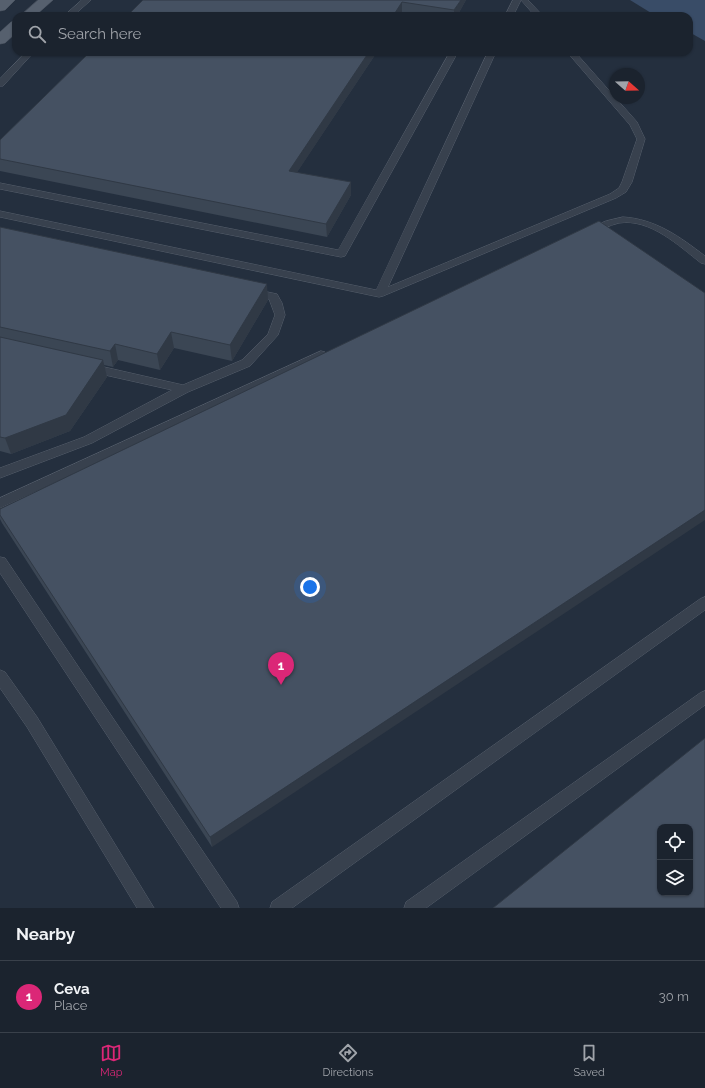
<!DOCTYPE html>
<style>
:root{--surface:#1b232e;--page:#282f3a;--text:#f1f3f6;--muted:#a0a4aa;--line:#39404a;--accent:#db2777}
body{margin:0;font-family:Raleway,sans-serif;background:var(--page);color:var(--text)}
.controls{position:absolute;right:12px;bottom:12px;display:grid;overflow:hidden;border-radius:8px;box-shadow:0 1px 3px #0004}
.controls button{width:36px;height:36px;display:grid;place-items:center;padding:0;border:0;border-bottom:1px solid var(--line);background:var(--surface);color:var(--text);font:20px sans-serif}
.compass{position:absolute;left:609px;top:68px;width:36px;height:36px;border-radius:50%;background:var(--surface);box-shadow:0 1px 3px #0004;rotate:110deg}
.you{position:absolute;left:310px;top:587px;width:14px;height:14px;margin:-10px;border:3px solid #fff;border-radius:50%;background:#1a73e8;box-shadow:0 0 0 6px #1a73e833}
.badge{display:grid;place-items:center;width:26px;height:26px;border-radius:50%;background:var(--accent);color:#fff;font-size:13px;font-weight:700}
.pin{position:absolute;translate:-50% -33px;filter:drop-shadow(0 1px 2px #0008)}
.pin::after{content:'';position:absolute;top:21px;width:14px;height:12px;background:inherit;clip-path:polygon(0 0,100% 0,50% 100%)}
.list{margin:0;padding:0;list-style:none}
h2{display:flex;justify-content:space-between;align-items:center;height:52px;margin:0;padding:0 16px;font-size:17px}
h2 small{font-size:13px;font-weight:400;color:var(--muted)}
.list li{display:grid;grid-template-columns:26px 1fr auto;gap:12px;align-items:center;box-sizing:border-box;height:72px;padding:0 16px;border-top:1px solid var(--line)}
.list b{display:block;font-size:15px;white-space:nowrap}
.list p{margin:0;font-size:13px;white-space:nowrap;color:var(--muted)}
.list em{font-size:13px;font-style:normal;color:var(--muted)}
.icon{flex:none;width:22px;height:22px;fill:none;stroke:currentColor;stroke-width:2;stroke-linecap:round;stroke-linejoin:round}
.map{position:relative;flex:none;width:705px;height:908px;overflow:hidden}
.search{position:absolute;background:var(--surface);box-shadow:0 1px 3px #0004;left:12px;right:12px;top:12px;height:44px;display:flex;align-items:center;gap:10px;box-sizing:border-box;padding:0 14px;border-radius:12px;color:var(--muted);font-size:15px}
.sheet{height:124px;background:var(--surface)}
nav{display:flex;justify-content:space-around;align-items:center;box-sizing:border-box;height:56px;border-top:1px solid var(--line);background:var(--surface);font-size:11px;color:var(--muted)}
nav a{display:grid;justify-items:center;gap:2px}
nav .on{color:var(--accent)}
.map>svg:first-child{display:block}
.water{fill:#394c67}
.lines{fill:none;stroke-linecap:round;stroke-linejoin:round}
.service-casing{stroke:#565f6c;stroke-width:1}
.primary-casing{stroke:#414a57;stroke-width:1}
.service{fill:#38414e;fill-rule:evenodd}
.primary{fill:#56606e;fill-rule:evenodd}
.wall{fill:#3b4654}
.shaded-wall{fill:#303945}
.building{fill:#455162;stroke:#303945;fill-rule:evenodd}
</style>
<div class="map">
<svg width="705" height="908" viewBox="0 0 705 908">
<rect width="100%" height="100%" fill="#242f3e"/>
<path class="water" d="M630,0H705V41L689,32V16H656Z"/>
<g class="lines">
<g class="service-casing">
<path id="service" d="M82,0H91L73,16H64Z
M513,0H528L543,16H535L521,0L513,16H505Z
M26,52H34L3,86H0V79Z
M450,52H458L345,256L341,257L0,189V183L338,250Z
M488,52H496L388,287L610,194L619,188L622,182L637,139L630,125L567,52H575L637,122L645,139L632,182L626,192L616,198L383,296L379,297L0,217V211L376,290Z
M623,217C656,219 680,237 705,256V264L701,263C679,246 650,218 619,223C609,225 600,231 590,234L585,231L587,229L606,221Z
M253,289L277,294L282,303L285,315L278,335L250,366L188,392L92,443L0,478V468L84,437L172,390L87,371L85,368L87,365L91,364L183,385L242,360L268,334L275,315L269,299L249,294L248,292L249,290Z
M321,351L325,352L327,355L325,358L0,508V498Z
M0,557L5,558L237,902L239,908H221L0,573Z
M705,597V610L292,908H270L272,902L700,599Z
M0,670L5,672L37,717L154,908H137L27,727L0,688Z
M705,691V705L426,908H404L406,902L700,693Z"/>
</g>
<g class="primary-casing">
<path id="primary" d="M0,0H15L5,10L0,11Z
M38,0H53L35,16H20Z
M16,21V33L5,43L0,44V32L11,22Z"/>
</g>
<use href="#service" class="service"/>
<use href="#primary" class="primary"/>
</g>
<path class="wall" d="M143,0H466L457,16H416L402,14Z
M90,52H377L297,172L351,195L327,237L0,171V140Z
M599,221L212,847L2,523L0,519V509Z
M0,227L268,300L232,361L174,348L160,370L118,360L113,367L104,365L107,377L70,431L11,454L0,451Z"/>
<path class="shaded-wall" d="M461,0H466L457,16H454V10Z
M402,2V14L400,16H393Z
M369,52H377L290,183L289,171Z
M351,182V195L327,237L326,224Z
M267,284L268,300L232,361L230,345Z
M171,332L174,348L160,370L157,354Z
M115,344L118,360L113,367L110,351Z
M103,360L107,377L70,431L11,454L5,438Z
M705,510V520L212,847L210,837Z"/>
<path class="building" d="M143,0H461L454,10L402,2L393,16H127Z
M90,52H369L289,171L351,182L326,224L0,159V140Z
M599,221L705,293V510L210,837L0,515V509Z
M0,227L267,284L230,345L171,332L157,354L115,344L110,351L0,327Z
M0,337L103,360L66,415L5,438L0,437Z
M705,738V908H493ZM660,827H690V893H660Z"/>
</svg>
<div class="controls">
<button><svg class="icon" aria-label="locate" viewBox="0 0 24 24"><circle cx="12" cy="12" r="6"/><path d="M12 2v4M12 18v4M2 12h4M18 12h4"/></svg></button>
<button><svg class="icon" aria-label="layers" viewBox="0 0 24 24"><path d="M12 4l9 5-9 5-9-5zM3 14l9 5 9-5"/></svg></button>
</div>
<svg class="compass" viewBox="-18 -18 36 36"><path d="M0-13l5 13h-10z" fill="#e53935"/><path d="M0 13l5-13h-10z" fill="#a0a4aa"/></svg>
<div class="you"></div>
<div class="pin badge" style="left:281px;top:685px">1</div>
<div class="search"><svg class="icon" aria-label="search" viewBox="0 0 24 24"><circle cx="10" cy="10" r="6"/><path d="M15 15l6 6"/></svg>Search here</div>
</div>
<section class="sheet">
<h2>Nearby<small></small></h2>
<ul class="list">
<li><span class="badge">1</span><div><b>Ceva</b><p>Place</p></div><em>30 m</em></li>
</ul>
</section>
<nav>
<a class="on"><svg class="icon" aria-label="map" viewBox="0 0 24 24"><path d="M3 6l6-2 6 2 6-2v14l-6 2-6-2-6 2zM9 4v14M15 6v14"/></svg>Map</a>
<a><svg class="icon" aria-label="directions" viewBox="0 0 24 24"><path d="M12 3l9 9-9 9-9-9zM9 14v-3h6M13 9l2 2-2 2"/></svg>Directions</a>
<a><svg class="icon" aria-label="saved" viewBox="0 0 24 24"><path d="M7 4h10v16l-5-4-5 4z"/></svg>Saved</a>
</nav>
